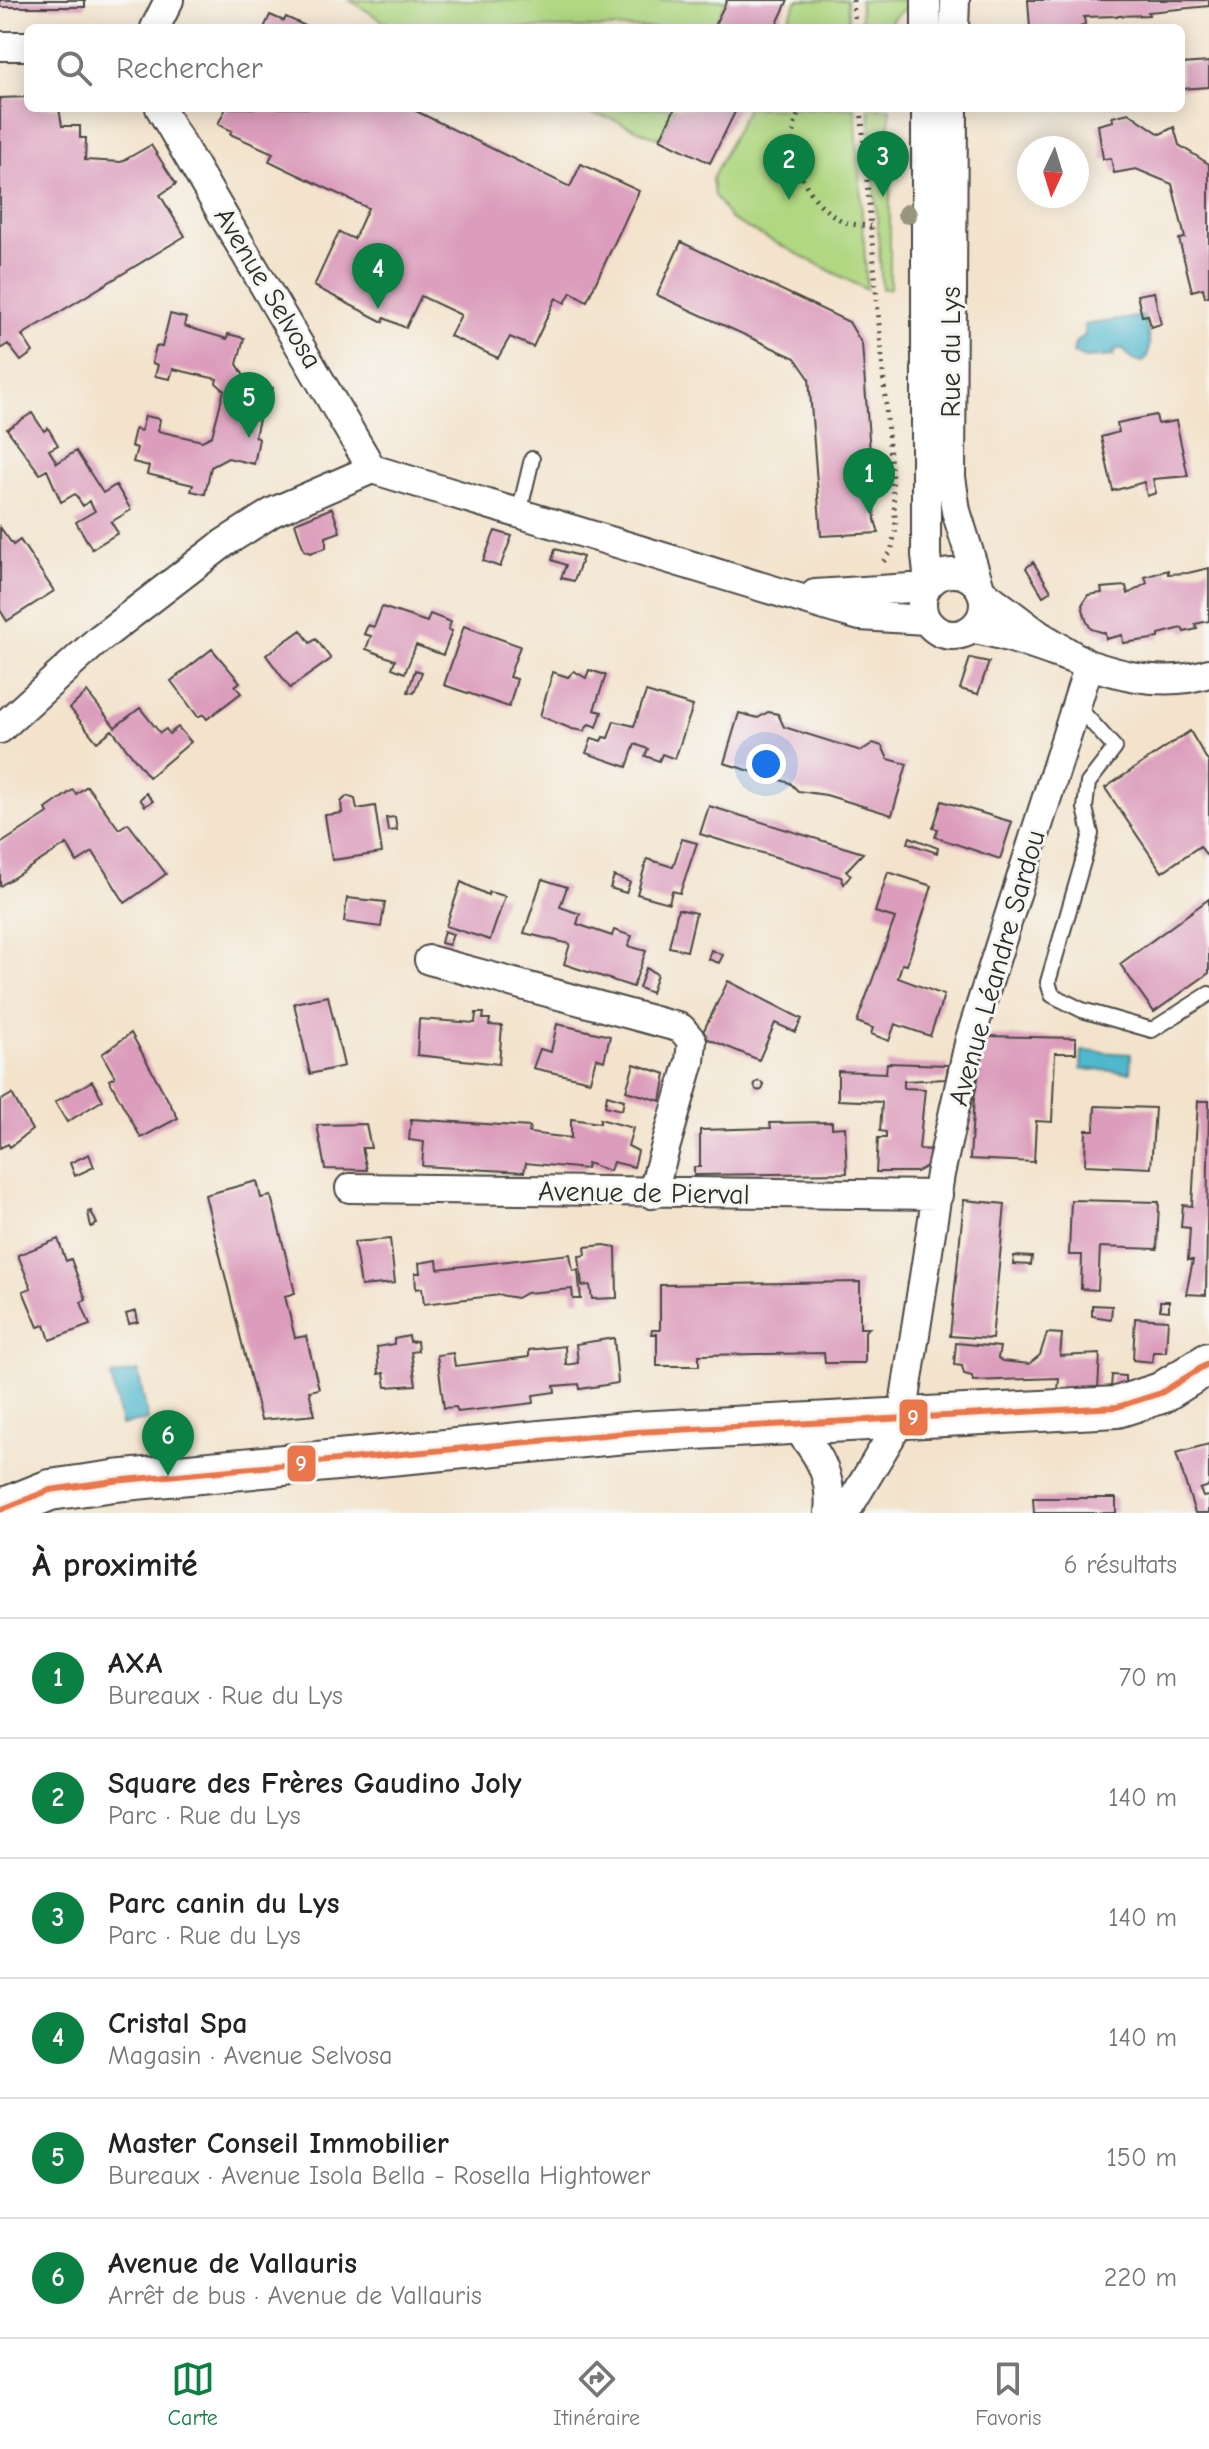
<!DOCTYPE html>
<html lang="fr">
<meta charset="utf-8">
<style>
:root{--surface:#fff;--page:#f2f2f2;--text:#222;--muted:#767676;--line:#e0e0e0;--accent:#0b8043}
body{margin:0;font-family:"Comic Neue",sans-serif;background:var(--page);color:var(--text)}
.compass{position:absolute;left:1017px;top:136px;width:72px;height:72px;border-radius:50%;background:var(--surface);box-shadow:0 4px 20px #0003;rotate:184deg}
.you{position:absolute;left:766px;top:764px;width:28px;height:28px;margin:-20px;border:6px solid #fff;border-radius:50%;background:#1a73e8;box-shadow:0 0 0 12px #1a73e833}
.badge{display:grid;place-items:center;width:52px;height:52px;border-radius:50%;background:var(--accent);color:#fff;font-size:26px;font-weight:700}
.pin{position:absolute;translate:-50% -66px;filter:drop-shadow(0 2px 4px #0008)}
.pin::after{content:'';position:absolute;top:42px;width:28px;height:24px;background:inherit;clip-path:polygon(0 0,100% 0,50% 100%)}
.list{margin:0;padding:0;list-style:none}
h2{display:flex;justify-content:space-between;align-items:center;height:104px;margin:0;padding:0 32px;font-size:34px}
h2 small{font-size:26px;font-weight:400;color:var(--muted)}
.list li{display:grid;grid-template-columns:52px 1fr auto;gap:24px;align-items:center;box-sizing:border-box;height:120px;padding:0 32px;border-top:2px solid var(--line)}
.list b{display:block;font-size:30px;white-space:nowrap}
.list p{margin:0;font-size:26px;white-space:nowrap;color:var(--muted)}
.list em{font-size:26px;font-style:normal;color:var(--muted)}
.icon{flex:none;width:44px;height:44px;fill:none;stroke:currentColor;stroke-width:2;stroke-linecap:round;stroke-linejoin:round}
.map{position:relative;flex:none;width:1209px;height:1513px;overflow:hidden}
.search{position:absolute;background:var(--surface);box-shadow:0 4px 20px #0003;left:24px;right:24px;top:24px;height:88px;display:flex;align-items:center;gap:20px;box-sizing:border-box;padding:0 28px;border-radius:12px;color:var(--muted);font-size:30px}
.sheet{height:824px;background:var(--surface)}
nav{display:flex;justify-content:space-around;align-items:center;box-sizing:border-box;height:112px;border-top:2px solid var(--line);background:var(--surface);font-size:22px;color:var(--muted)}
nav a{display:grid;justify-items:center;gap:4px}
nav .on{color:var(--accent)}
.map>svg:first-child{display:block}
.green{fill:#b0d782;stroke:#6e8156;stroke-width:2}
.water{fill:#4fb8cd;stroke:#3d727c;stroke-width:2}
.building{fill:#dc9dbc}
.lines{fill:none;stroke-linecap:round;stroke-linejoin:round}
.service-casing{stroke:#494743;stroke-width:18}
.minor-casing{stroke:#494743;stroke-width:32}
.secondary-casing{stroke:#494743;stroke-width:44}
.path{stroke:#494743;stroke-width:5;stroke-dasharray:2 6;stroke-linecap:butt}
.service{stroke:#fff;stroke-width:14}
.minor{stroke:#fff;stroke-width:28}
.secondary{stroke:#fff;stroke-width:40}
.bus-1-casing{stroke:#f6f6f2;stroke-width:12}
.bus-1{stroke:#ea774c;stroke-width:6}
.tree{fill:#979580}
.labels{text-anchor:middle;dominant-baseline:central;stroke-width:6;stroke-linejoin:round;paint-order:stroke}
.street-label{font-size:28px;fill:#2b2b2b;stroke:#f6f6f2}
.line-badge{stroke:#f6f6f2;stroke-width:3}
.badge-label{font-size:22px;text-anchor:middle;font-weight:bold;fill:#fff}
</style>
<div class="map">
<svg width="1209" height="1513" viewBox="0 0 1209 1513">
<rect width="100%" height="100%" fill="#f6f6f2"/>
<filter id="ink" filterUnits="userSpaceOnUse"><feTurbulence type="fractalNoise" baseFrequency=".0125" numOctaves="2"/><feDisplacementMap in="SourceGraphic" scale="16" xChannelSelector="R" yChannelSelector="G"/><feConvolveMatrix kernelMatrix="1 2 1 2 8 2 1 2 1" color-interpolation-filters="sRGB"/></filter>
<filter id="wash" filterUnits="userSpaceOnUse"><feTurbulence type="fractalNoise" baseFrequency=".006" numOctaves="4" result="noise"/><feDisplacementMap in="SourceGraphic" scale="32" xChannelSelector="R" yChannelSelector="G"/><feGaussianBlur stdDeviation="1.8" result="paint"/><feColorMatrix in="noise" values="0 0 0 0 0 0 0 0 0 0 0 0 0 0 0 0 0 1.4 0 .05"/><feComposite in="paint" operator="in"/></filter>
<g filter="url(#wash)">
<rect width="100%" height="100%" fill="#f3e3cc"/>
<path class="green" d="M350,0H727L713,28H394Z
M797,0H847L849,28H784Z
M860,0H911V4L892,19L891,28H862Z
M566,108H675L660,139L612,119Z
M747,108H855L867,290L730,219L714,195L712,179Z
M869,108H890V288L882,289Z"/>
<path class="water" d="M1144,316C1147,331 1155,350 1143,362L1133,360L1122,348L1114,351L1113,356L1085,358L1073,353L1075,343L1085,335L1084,325Z
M1082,1051L1131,1054L1130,1072L1081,1069Z
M138,1371L148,1420L121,1425L111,1376Z"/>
<g id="blocks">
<path class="building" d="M0,0H85V7H0Z
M727,0H788L775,28H713Z
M1028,0H1209V6L1148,12L1149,15L1084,17L1085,24L1079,28H1030Z
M270,15L284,21L286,17L310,28H264Z
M1209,62V87L1181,89V64Z
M28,97V108H59L62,126H80V138H86L85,160L121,162L151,145L176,184L160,195L185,236L22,335L33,352L21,361L8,344L0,349V98Z
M226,108H410L570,187L581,164L639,191L587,301L571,292L565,303L556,298L533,347L510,337L498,358L450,336L461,315L421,296L406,328L384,318L383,322L314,286L339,232L354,239L368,208L269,161L273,153L230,134L232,131L218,124Z
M675,108H737L710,163L660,139Z
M1129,113L1160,134L1174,127L1179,145L1209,164V296L1205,297L1203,288L1192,291L1179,239L1185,238L1172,184L1136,169L1114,173L1111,158L1103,159L1098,125L1113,121L1112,117Z
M681,242L849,322L862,344L875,520L879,533L821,536L809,378L795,358L657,295Z
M1154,292L1161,324L1151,327L1148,315L1142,316L1137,295Z
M170,314L186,318L184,326L227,339L228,334L244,338L237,364L247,381L273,388L266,411H261L255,436L259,439L254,464L228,458L211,467L205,494L191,491L193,485L147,474L149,466L133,462L137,448L131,446L135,429L141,431L145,416L160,419L158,431L202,441L212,436L224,390L216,383L217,379L173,369L170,379L155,376L158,365L152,363L156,346L162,347Z
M32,413L44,431L48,428L58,445L49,450L57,463L76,451L103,493L116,485L131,510L111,522L118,533L92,549L76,522L95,511L89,501L83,506L75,494L61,502L47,470L40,474L7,429Z
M1156,415L1158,424L1176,421L1188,476L1153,479L1156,493L1147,496L1144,482L1113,491L1101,437L1119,432L1117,423Z
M332,508L340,532L326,537V548L310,553L304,550L295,523Z
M0,527L13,545L20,540L54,591L7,621L0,610Z
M495,531L512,536L500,567L483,561Z
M555,549L583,557L574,581L561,578L566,565L552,560Z
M1033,562L1051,591L1043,596L1026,568Z
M1209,568V621L1195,624L1197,629L1184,632L1182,628L1159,634V638L1123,643L1122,635L1106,639L1105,633L1091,629L1086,620L1082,605L1088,595L1102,593L1101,588L1126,586L1128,594L1147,583L1145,577L1168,570V574L1188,573Z
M382,607L427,622L430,614L451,622L448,630L452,631L443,655L416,645L405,673L392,668L395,660L366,649L371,636L364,634L368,625L374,627Z
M464,626L520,646L509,677L517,679L509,707L444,685Z
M301,630L310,643L316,639L331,659L290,688L266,655Z
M212,649L240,682L235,686L241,693L207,719L203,714L198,717L171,681Z
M970,658L989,662L978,694L960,689Z
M415,670L422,672L414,693L408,692Z
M589,670L606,675L594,710L602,712L597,727L589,724L584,731L572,729L540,716L553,672L568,677L574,671L586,678Z
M87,692L115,727L140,708L160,733L166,729L169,734L178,727L191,742L149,777L112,730L97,742L70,708Z
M646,692L693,706L675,759L662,754L659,761L645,756L648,749L635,744L627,767L586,753L592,738L601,741L603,737L608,738L614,721L634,726Z
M768,712L778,714L784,727L861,751L873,743L882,746L888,759L907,764L892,815L826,795L798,791L790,783L724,763L739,713L758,718Z
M1190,731L1209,763V859L1200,846L1162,872L1105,788Z
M87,786L119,829L128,823L166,874L125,903L93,852L77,862L67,844L0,886V844L48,813L46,809L73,790L76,794Z
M146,793L153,801L145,806L140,799Z
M347,796L355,799L357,809L375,806L382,853L332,860L325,815L342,813L341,802Z
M942,801L1012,822L1000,859L935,837L938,829L933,828Z
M709,806L863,853L846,871L851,875L844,884L841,877L700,834Z
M395,817L397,830L388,831L386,818Z
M910,837L938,848L937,853L908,843Z
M682,839L697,843L680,893L672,891L669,903L637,894L647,859L673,867Z
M888,872L932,886L907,965L902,964L898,978L944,995L930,1036L895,1024L889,1041L871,1034L873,1028L857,1022L895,918L875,912Z
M614,876L630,882L626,893L610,888Z
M542,879L567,887L560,907L580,914L577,924L612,936L614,930L632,936L628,946L646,951L633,987L564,964L570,944L524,933Z
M461,882L488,895L489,892L505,896L490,940L446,926Z
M347,898L385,902L381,927L344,922Z
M1209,899V973L1154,1012L1120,964Z
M678,909L696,913L687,951L669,947Z
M444,931L453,934L449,945L441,943Z
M711,950L723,955L719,963L708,959Z
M646,968L657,974L651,993L639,988Z
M728,981L802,1019L795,1032L775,1023L759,1060L701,1036Z
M328,996L344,1066L310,1074L294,1003Z
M476,1013H484L483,1019H490L489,1025L502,1026L499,1064L417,1055L419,1019L475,1023Z
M557,1024L610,1036L604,1061L596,1058L590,1081L533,1068L540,1049L551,1052Z
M131,1033L178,1118L141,1138L109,1080L115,1077L102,1054Z
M987,1036L1076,1038V1053H1055L1052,1122L1036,1121L1034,1162L970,1159L974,1098Z
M887,1063L948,1065L946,1079L904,1081V1088L925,1089L919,1149L932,1150L929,1165L916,1172H876L878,1138H886V1132L880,1131L882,1102L838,1100V1071L886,1073Z
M634,1064L666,1074L661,1101L626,1091Z
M92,1081L103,1100L67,1122L55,1102Z
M754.5 1086a4.5 4.5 0 1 1 9 0a4.5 4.5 0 1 1-9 0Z
M12,1094L32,1130L10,1147L8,1144L0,1148V1101Z
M607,1095L624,1100L622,1110L605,1106Z
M1198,1101H1209L1206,1295L1186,1294L1193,1260H1188L1190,1228L1181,1227L1183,1205L1192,1206Z
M1095,1106L1155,1108L1151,1168L1085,1165L1086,1130H1094Z
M411,1119L530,1127L529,1133L571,1138V1119L600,1123V1119L633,1128L628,1146L638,1151L634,1167L613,1162L610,1171L587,1163L586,1169L526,1163L524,1172L422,1166L424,1142L409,1140Z
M832,1122V1128L845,1127L847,1173L694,1175V1167H700V1130L771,1128L770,1123Z
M366,1124L371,1148H362L367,1170L325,1169L317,1125Z
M89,1154L94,1167L75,1176L70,1163Z
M257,1181L261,1198L271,1196L278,1224L295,1293L285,1296L295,1338L306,1336L319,1389L309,1391L315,1415L261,1420L205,1195Z
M964,1200L1005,1204L992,1339L950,1336Z
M1071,1200L1159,1202L1157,1249L1100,1247L1098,1290L1081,1289L1082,1255H1069Z
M91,1211L97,1224L91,1227L88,1212Z
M58,1239L66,1261L71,1259L86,1300L81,1302L90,1325L50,1340L45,1325L38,1327L23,1291L31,1288L18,1255Z
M390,1239L395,1283L361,1286L354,1242Z
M604,1245L616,1247L617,1298L592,1299L590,1285L582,1286L579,1256L586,1255L585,1247Z
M570,1254L573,1271L578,1270L581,1299H573L572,1289L526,1293L517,1298L500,1295L424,1304L422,1288L416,1289L415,1273H420L419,1263L437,1260L438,1269Z
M1014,1256L1032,1257L1031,1265L1013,1264Z
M860,1282V1328H869L865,1331V1363H825L824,1353L699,1355V1366H657V1334H651L652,1330H660V1285Z
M1160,1301H1169V1311L1160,1310Z
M1092,1305L1112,1306L1111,1319L1092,1316Z
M136,1311L138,1322L129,1324L126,1314Z
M1135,1318L1168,1320L1166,1352H1153L1152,1362L1133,1360Z
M1047,1333L1062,1334L1060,1356L1100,1354L1098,1389L1058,1391L1059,1378L973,1381L972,1376L964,1374L962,1366L954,1365L956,1343L1000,1347L998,1358L1002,1361L1029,1364L1040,1355Z
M409,1336L410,1342L417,1341L418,1351L411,1352L416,1385L386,1387L384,1373L379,1374L377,1347L394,1344V1339Z
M614,1338L618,1383L580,1389L579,1384L554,1386L555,1392L533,1395L534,1403L458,1412L456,1407L444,1408L437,1355L453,1353L455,1366L529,1357V1350L565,1346L566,1365L578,1363L576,1344Z
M1112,1375L1125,1376V1387L1111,1388Z
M1209,1444V1486L1200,1489L1203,1497L1209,1496V1513H1195L1176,1453Z
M1033,1498H1116V1513H1034Z"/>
</g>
</g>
<g filter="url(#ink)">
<use href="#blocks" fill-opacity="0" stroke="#494743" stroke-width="2"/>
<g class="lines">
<g class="service-casing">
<path id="service" d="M519,513L532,459
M1076,705L1115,748L1088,783L1085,808L1091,834L1048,982L1052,995L1082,1010L1152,1030L1209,994"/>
</g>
<g class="minor-casing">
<path id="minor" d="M155,28L169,0
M926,28V0
M954,28L955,0
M0,46H28
M160,108L372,469
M926,108V555L929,583
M953,108L951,477L956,511L981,591L1039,635L1089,665
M922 604a31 31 0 1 1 62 0a31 31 0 1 1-62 0Z
M815,594L927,587
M972,629C1050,640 1129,699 1209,673
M0,729L98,640L224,543L273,512L372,469L835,609L860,616L926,620
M429,960L681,1028L692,1041L690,1061L652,1194
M350,1188L938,1195
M794,1425C818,1452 833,1476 829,1513
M845,1513L902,1418L940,1174L970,1039L1089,665"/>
</g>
<g class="secondary-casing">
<path id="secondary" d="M0,1510L50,1490L114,1481L636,1432L1117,1407L1161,1393L1209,1363"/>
</g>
<path class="path" d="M853,0L855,28
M801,108C780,147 805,204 845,222C853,225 863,225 871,226
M861,108L896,528L891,552L883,562"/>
<use href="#service" class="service"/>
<use href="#minor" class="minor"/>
<use href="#secondary" class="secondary"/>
<g class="bus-1-casing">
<path id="bus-1" d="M0,1510L50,1490L114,1481L636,1432L1117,1407L1161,1393L1209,1363"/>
</g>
<use href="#bus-1" class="bus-1"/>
</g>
<circle class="tree" cx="907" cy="214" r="10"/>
</g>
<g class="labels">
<g class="street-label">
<text transform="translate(268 288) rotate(59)">Avenue Selvosa</text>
<text transform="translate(951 352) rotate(-90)">Rue du Lys</text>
<text transform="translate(997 968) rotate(-74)">Avenue Léandre Sardou</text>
<text transform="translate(644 1193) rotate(1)">Avenue de Pierval</text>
</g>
</g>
<g class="line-badge">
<rect x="898" y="1398" width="31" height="39" rx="8" fill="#ea774c"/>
<rect x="286" y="1444" width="31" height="39" rx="8" fill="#ea774c"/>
</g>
<g class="badge-label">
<text x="913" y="1425">9</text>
<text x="301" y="1471">9</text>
</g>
</svg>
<svg class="compass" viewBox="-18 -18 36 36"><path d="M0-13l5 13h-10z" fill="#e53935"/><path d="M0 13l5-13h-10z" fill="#767676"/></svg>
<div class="you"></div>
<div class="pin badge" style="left:869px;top:514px">1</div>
<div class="pin badge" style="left:789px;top:200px">2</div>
<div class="pin badge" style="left:883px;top:197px">3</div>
<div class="pin badge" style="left:378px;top:309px">4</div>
<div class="pin badge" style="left:249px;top:438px">5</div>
<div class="pin badge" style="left:168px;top:1476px">6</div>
<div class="search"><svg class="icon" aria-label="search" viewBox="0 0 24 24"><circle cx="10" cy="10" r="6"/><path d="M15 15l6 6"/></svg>Rechercher</div>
</div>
<section class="sheet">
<h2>À proximité<small>6 résultats</small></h2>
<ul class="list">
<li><span class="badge">1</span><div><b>AXA</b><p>Bureaux · Rue du Lys</p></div><em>70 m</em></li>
<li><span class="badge">2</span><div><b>Square des Frères Gaudino Joly</b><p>Parc · Rue du Lys</p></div><em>140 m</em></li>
<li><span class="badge">3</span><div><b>Parc canin du Lys</b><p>Parc · Rue du Lys</p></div><em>140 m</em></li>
<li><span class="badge">4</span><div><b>Cristal Spa</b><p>Magasin · Avenue Selvosa</p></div><em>140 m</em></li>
<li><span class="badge">5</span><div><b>Master Conseil Immobilier</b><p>Bureaux · Avenue Isola Bella - Rosella Hightower</p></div><em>150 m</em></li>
<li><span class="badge">6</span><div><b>Avenue de Vallauris</b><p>Arrêt de bus · Avenue de Vallauris</p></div><em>220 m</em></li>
</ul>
</section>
<nav>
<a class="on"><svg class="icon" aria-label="map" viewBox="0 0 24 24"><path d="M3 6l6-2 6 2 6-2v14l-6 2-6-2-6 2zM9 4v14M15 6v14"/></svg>Carte</a>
<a><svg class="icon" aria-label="directions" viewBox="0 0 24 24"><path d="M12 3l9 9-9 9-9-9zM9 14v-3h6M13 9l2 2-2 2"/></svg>Itinéraire</a>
<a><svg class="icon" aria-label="saved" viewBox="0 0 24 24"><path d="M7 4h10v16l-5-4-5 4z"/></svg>Favoris</a>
</nav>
